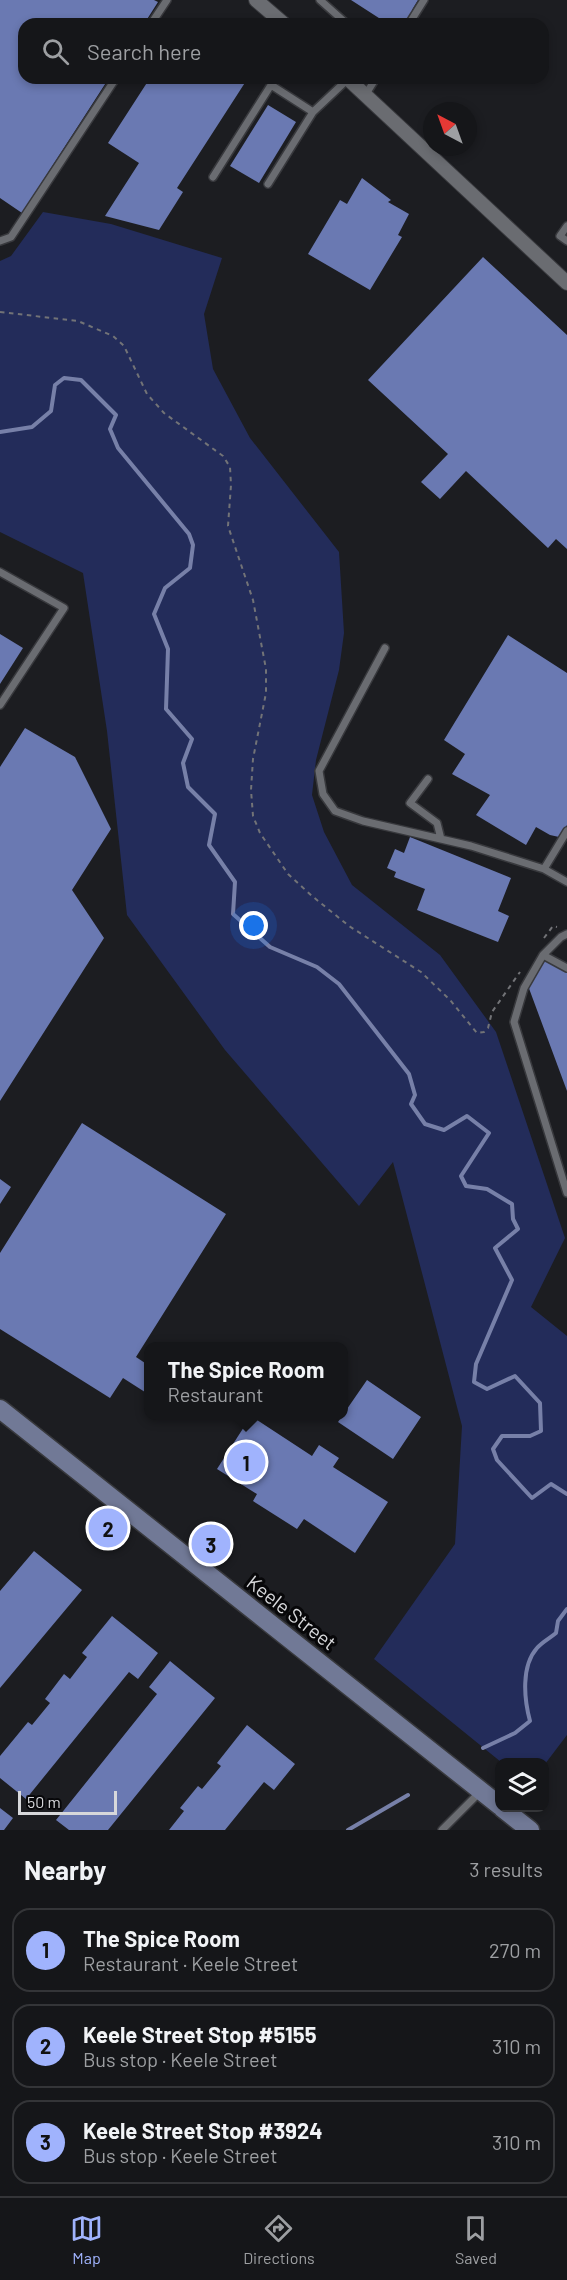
<!DOCTYPE html>
<meta charset="utf-8">
<style>
:root{--surface:#151619;--page:#222326;--text:#f1f3f6;--muted:#9d9fa2;--line:#343538;--accent:#a0b3fd}
body{margin:0;font-family:Barlow,sans-serif;background:var(--page);color:var(--text)}
.controls{position:absolute;right:18px;bottom:18px;display:grid;overflow:hidden;border-radius:12px;box-shadow:0 3px 9px #0003}
.controls button{width:54px;height:54px;display:grid;place-items:center;padding:0;border:0;border-bottom:2px solid var(--line);background:var(--surface);color:var(--text);font:30px sans-serif}
.compass{position:absolute;left:423px;top:102px;width:54px;height:54px;border-radius:50%;background:var(--surface);box-shadow:0 3px 9px #0003;rotate:319deg}
.scale{position:absolute;left:18px;bottom:15px;width:99px;box-sizing:border-box;padding-left:6px;border:3px solid #d7d8db;border-top:0;font-size:16px;line-height:21px;white-space:nowrap;color:#d7d8db;-webkit-text-stroke:4px #070709;paint-order:stroke}
.you{position:absolute;left:254px;top:926px;width:21px;height:21px;margin:-15px;border:4px solid #fff;border-radius:50%;background:#1a73e8;box-shadow:0 0 0 9px #1a73e833}
.badge{display:grid;place-items:center;width:39px;height:39px;border-radius:50%;background:var(--accent);color:#111;font-size:20px;font-weight:700}
.pin{position:absolute;translate:-50% -50%;border:3px solid #fff;box-shadow:0 2px 6px #0006}
.popup{position:absolute;left:144px;top:1342px;width:204px;height:78px;box-sizing:border-box;display:grid;place-content:center;border-radius:12px;background:var(--surface);filter:drop-shadow(0 2px 4px #0005);font-size:20px;white-space:nowrap;color:var(--muted)}
.popup b{font-size:22px;color:var(--text)}
.popup::after{content:'';position:absolute;left:50%;top:100%;margin-left:-12px;border:12px solid transparent;border-top-color:var(--surface)}
.list{margin:0;padding:0;list-style:none}
h2{display:flex;justify-content:space-between;align-items:center;height:78px;margin:0;padding:0 24px;font-size:26px}
h2 small{font-size:20px;font-weight:400;color:var(--muted)}
.list li{display:grid;grid-template-columns:39px 1fr auto;gap:18px;align-items:center;box-sizing:border-box;height:84px;margin:0 12px 12px;padding:0 12px;border:2px solid var(--line);border-radius:18px}
.list b{display:block;font-size:22px;white-space:nowrap}
.list p{margin:0;font-size:20px;white-space:nowrap;color:var(--muted)}
.list em{font-size:20px;font-style:normal;color:var(--muted)}
.icon{flex:none;width:33px;height:33px;fill:none;stroke:currentColor;stroke-width:2;stroke-linecap:round;stroke-linejoin:round}
.map{position:relative;flex:none;width:567px;height:1830px;overflow:hidden}
.search{position:absolute;background:var(--surface);box-shadow:0 3px 9px #0003;left:18px;right:18px;top:18px;height:66px;display:flex;align-items:center;gap:15px;box-sizing:border-box;padding:0 21px;border-radius:18px;color:var(--muted);font-size:22px}
.sheet{height:366px;background:var(--surface)}
nav{display:flex;justify-content:space-around;align-items:center;box-sizing:border-box;height:84px;border-top:2px solid var(--line);background:var(--surface);font-size:16px;color:var(--muted)}
nav a{display:grid;justify-items:center;gap:3px}
nav .on{color:var(--accent)}
.map>svg:first-child{display:block}
.green{fill:#232c5a}
.lines{fill:none;stroke-linecap:round;stroke-linejoin:round}
.stream{stroke:#7780a8;stroke-width:4}
.building{fill:#6a79b2}
.lane-casing{stroke:#38393d;stroke-width:10}
.street-casing{stroke:#38393d;stroke-width:16}
.secondary-casing{stroke:#38393d;stroke-width:21}
.path{stroke:#727377;stroke-width:2;stroke-dasharray:4.5 4.5;stroke-linecap:butt}
.lane{stroke:#6a6c71;stroke-width:7}
.street{stroke:#6a6c71;stroke-width:14}
.secondary{stroke:#717996;stroke-width:18}
.labels{text-anchor:middle;dominant-baseline:central;stroke-width:6;stroke-linejoin:round;paint-order:stroke}
.street-label{font-size:20px;fill:#d7d8db;stroke:#070709}
</style>
<div class="map">
<svg width="567" height="1830" viewBox="0 0 567 1830">
<rect width="100%" height="100%" fill="#1c1d21"/>
<path class="green" d="M43,212L111,224L222,258L204,314L213,369L250,438L339,552L344,633L339,670L316,760L312,795L324,832L352,885L440,955L496,1032L565,1238L531,1307L567,1336V1735L545,1764L501,1762L374,1659L455,1544L462,1426L393,1162L359,1206L225,1050L127,915L107,731L83,573L0,532V261L11,256Z"/>
<g class="lines">
<path class="stream" d="M0,432L32,427L51,411L55,385L64,378L81,380L116,415L110,429L118,448L189,534L193,545L190,568L165,588L154,614L168,649L166,709L192,739L183,763L188,787L215,814L209,845L235,882L233,914L270,947L317,967L339,984L409,1074L415,1095L411,1104L425,1124L444,1130L467,1116L489,1133L461,1176L466,1186L487,1189L512,1204L513,1219L518,1229L495,1248L512,1280L476,1364L474,1382L487,1389L515,1376L540,1403L541,1431L530,1436H502L493,1449L497,1460L532,1498L551,1484L567,1494
M483,1748L515,1733L530,1721C524,1699 521,1666 537,1648C542,1642 550,1638 556,1633L558,1621L567,1609
M348,1830L408,1795"/>
</g>
<path class="building" d="M0,0H154L158,2L144,24H24V78H109L22,213L0,198Z
M351,0H418L412,10V12L415,15L409,24H381L382,20Z
M150,78H248L177,188L183,192L159,230L105,216L139,163L108,143Z
M268,105L296,122L259,183L230,166Z
M362,178L391,200L388,202L409,214L398,235L402,237L370,290L308,254L340,200L347,204Z
M483,257L567,335V549L556,539L548,548L466,471L440,499L421,482L448,454L368,380Z
M0,634L23,648L0,684Z
M508,635L567,673V825L559,837L550,835L536,827L526,845L476,815L490,795L452,774L465,754L444,740Z
M25,728L75,757L111,829L72,890L104,938L0,1101V767Z
M410,837L511,878L498,911L509,916L498,942L417,910L425,889L394,877L396,872L387,868L395,849L404,853Z
M546,960L567,972V1091L527,983Z
M82,1123L226,1214L136,1357L148,1365V1394L123,1378L110,1398L0,1329V1253Z
M0,1179L11,1187L0,1204Z
M367,1380L421,1417L393,1459L338,1422Z
M251,1416L312,1456L319,1445L339,1458L333,1467L388,1502L355,1553L304,1519L297,1529L253,1501L257,1494L217,1469Z
M34,1551L82,1590L0,1688V1591Z
M112,1616L158,1653L138,1679L129,1672L26,1799L0,1778V1756L28,1722L32,1725L50,1703L45,1699L64,1674L70,1679L87,1657L82,1653Z
M170,1661L215,1698L108,1830H69L56,1820L157,1694L149,1687Z
M247,1725L295,1764L274,1790L264,1782L225,1830H169L184,1811L180,1808L198,1786L202,1789L221,1766L217,1763Z
M0,1808L13,1818L4,1830H0Z"/>
<g class="lines">
<g class="lane-casing">
<path id="lane" d="M320,0L347,24
M151,24L167,0
M409,24L424,0
M275,78L271,85L313,112L348,79
M366,94L376,78
M213,177L271,85
M268,184L313,112
M567,226L560,236L567,241
M0,241L11,237L116,78
M0,572L64,608L0,705
M385,648L319,771L323,794L335,811L363,821L471,846L544,869
M428,779L410,803L437,823L441,839
M567,831L544,869L567,882
M543,955L561,937L567,934
M567,968L543,955L524,988L514,1022L567,1193
M442,1830L481,1791"/>
</g>
<g class="street-casing">
<path id="street" d="M256,0L284,24
M347,78L567,283"/>
</g>
<g class="secondary-casing">
<path id="secondary" d="M0,1409L500,1806
M502,1808L530,1830"/>
</g>
<path class="path" d="M0,312L78,321L113,336L124,346L147,394L164,413L223,456L230,467L231,485L228,526L253,600L266,669V693L253,759L251,790L253,816L260,833L288,874L312,896L349,926L421,972L450,1000L477,1033L484,1032L488,1028L492,1012L520,972
M544,938L553,926L557,927"/>
<use href="#lane" class="lane"/>
<use href="#street" class="street"/>
<use href="#secondary" class="secondary"/>
</g>
<g class="labels">
<g class="street-label">
<text transform="translate(292 1612) rotate(38)">Keele Street</text>
</g>
</g>
</svg>
<div class="controls">
<button><svg class="icon" aria-label="layers" viewBox="0 0 24 24"><path d="M12 4l9 5-9 5-9-5zM3 14l9 5 9-5"/></svg></button>
</div>
<svg class="compass" viewBox="-18 -18 36 36"><path d="M0-13l5 13h-10z" fill="#e53935"/><path d="M0 13l5-13h-10z" fill="#9d9fa2"/></svg>
<div class="scale">50 m</div>
<div class="you"></div>
<div class="pin badge" style="left:246px;top:1462px">1</div>
<div class="popup"><b>The Spice Room</b>Restaurant</div>
<div class="pin badge" style="left:108px;top:1528px">2</div>
<div class="pin badge" style="left:211px;top:1544px">3</div>
<div class="search"><svg class="icon" aria-label="search" viewBox="0 0 24 24"><circle cx="10" cy="10" r="6"/><path d="M15 15l6 6"/></svg>Search here</div>
</div>
<section class="sheet">
<h2>Nearby<small>3 results</small></h2>
<ul class="list">
<li><span class="badge">1</span><div><b>The Spice Room</b><p>Restaurant · Keele Street</p></div><em>270 m</em></li>
<li><span class="badge">2</span><div><b>Keele Street Stop #5155</b><p>Bus stop · Keele Street</p></div><em>310 m</em></li>
<li><span class="badge">3</span><div><b>Keele Street Stop #3924</b><p>Bus stop · Keele Street</p></div><em>310 m</em></li>
</ul>
</section>
<nav>
<a class="on"><svg class="icon" aria-label="map" viewBox="0 0 24 24"><path d="M3 6l6-2 6 2 6-2v14l-6 2-6-2-6 2zM9 4v14M15 6v14"/></svg>Map</a>
<a><svg class="icon" aria-label="directions" viewBox="0 0 24 24"><path d="M12 3l9 9-9 9-9-9zM9 14v-3h6M13 9l2 2-2 2"/></svg>Directions</a>
<a><svg class="icon" aria-label="saved" viewBox="0 0 24 24"><path d="M7 4h10v16l-5-4-5 4z"/></svg>Saved</a>
</nav>
